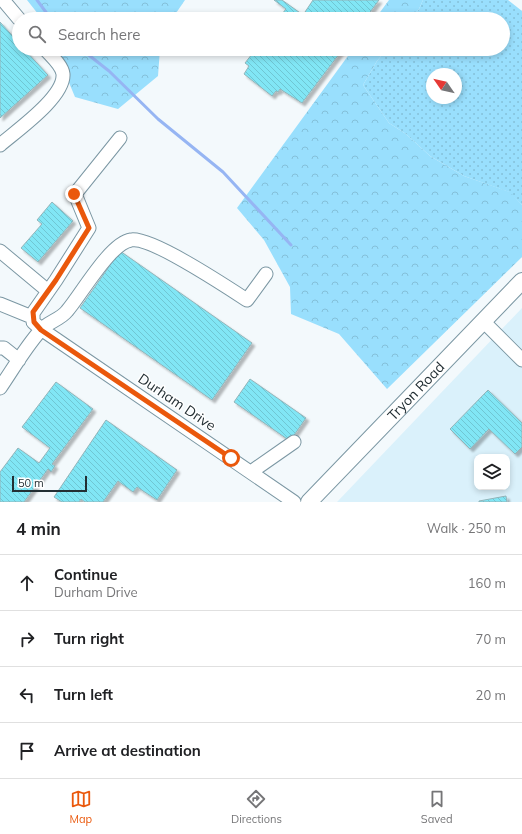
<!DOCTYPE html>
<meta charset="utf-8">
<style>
:root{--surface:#fff;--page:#f2f2f2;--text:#202124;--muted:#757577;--line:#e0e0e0;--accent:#ea580c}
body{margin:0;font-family:Mulish,sans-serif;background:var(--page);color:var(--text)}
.controls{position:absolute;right:12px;bottom:12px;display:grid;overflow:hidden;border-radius:8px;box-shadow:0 2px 6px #0003}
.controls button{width:36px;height:36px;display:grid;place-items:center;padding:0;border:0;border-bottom:1px solid var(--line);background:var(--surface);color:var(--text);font:20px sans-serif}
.compass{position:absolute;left:426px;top:68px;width:36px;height:36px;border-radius:50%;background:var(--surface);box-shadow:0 2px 6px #0003;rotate:304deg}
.scale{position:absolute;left:12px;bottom:10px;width:75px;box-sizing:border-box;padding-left:4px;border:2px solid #232f34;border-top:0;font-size:11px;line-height:14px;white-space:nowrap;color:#232f34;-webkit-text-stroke:3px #fff;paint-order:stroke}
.stop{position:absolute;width:12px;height:12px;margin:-9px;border:3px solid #ea580c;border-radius:50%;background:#fff}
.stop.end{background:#ea580c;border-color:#fff;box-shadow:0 1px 4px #0008}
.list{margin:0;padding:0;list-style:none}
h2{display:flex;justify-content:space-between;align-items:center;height:52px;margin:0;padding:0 16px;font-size:17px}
h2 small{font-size:13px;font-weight:400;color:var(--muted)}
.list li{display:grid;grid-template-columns:26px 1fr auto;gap:12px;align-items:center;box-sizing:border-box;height:56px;padding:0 16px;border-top:1px solid var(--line)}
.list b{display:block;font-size:15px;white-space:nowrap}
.list p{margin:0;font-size:13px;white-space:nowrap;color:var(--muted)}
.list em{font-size:13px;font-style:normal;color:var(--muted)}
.icon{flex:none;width:22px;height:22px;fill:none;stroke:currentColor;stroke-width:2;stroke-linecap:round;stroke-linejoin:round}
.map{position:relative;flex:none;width:522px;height:502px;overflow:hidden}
.search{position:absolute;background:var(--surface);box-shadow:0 2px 6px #0003;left:12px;right:12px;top:12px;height:44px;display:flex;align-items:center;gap:10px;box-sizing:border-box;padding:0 14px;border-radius:22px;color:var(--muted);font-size:15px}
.sheet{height:276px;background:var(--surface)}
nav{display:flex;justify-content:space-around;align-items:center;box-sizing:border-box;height:56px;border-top:1px solid var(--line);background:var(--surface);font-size:11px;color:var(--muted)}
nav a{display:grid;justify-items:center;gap:2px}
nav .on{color:var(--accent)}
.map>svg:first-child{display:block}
.built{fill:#daf1fb;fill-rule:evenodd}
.grass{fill:url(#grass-dots);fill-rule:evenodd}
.forest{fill:url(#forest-crowns)}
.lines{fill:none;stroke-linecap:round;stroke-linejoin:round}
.stream{stroke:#96b5f3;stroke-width:3}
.building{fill:url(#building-back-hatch);stroke:#93b4b9;filter:url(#shadow)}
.minor-casing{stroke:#7b97a3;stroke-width:15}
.major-casing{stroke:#7b97a3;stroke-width:18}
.minor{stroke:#fff;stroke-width:13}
.major{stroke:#fff;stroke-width:16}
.route{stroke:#ea580c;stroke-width:5}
.labels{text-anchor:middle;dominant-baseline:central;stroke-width:3;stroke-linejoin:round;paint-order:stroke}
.street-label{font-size:14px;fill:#232f34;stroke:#fff}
</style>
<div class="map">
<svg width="522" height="502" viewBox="0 0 522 502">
<defs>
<pattern id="grass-dots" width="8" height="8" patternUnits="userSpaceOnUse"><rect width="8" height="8" fill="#99dffd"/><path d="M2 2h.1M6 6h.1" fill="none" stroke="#84c0d9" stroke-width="1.8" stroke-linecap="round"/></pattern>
<pattern id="forest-crowns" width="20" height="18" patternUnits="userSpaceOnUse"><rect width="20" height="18" fill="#99dffd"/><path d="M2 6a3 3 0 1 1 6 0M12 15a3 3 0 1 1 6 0" fill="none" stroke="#84c0d9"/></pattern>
<pattern id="building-back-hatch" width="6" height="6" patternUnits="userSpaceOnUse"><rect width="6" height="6" fill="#81e6f5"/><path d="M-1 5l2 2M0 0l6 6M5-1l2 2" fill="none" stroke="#6fc6d3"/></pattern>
<filter id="shadow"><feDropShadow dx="3" dy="3" stdDeviation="1" flood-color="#0004"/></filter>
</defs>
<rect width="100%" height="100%" fill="#f3f9fc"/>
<path class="built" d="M522,308V502H337ZM477,457H507V487H477Z"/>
<path class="grass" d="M423,0H508L522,11V205L509,192L464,176L430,156L406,134L389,123L363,85L377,61L387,49H503V19H411L419,9ZM432,74H456V98H432Z"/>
<path class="forest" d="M27,0H185L172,19H42Z
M389,0H423L419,9L411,19H375Z
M55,49H160L158,76L118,109L75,97Z
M353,49H387L377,61L363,85L389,123L406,134L430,156L464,176L510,192L522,205V257L387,389L339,334L291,314L290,287L264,240L237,208Z"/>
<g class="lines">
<path class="stream" d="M37,0L51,19
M81,49L109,71L158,119L223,172L291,245"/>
</g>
<path class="building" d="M274,0H282L303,15L313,0H379L365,19H278L286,9Z
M0,22L19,43V49H24L48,75L0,118Z
M256,49H343L302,103L280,89L278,92L276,91L272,96L244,74L249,66L245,63Z
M52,202L73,221L38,262L21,248L42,224L37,220Z
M120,251L252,343L212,400L80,308Z
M250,379L306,418L290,441L234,402Z
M56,382L93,409L52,464L55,466L51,472L48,469L24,502H0V472L18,448L39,463L50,448L22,427Z
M488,390L522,423V447L515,454L489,429L470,449L450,429Z
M106,420L177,470L157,500L137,487L133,492L118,481L103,502H85L81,499L79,502H62L54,497Z
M506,496L507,502H479V501Z"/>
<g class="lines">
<g class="minor-casing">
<path id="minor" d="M3,0L19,19
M120,138L75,194L89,228L56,280L33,313V322L41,329L294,502
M0,145C16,131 65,97 63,74C62,65 51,56 45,49
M0,251L48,291
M0,304L32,317
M483,321L522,360
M0,348H4L19,360
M0,388C13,369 25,348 40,331C47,322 60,320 67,311C81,295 110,243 131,240C150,236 227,287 247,300L266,274
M251,472L294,442"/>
</g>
<g class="major-casing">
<g id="major">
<path id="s1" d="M309,502L522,281"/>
</g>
</g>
<use href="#minor" class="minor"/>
<use href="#major" class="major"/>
</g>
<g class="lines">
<path class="route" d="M74,194L89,228L56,280L33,312L34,322L41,330L231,458"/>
</g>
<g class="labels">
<g class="street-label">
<text stroke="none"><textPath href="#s1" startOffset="154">Tryon Road</textPath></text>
<text transform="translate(177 402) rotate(34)">Durham Drive</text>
</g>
</g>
</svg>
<div class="controls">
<button><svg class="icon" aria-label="layers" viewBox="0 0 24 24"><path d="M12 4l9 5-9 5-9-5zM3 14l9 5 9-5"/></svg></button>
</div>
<svg class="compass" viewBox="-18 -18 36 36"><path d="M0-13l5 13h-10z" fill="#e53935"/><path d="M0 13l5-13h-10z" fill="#757577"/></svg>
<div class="scale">50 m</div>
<div class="stop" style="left:231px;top:458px"></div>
<div class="stop end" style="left:74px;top:194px"></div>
<div class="search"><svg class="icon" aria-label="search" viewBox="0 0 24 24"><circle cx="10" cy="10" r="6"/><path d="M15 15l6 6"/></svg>Search here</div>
</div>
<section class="sheet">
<h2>4 min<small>Walk · 250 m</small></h2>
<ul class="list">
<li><svg class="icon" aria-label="ahead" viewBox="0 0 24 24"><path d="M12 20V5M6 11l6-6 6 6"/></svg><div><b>Continue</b><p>Durham Drive</p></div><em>160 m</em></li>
<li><svg class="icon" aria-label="right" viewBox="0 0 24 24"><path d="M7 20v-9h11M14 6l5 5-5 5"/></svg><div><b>Turn right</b></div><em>70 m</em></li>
<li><svg class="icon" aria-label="left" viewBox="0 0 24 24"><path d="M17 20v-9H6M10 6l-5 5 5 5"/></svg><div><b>Turn left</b></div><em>20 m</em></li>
<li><svg class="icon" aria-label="arrive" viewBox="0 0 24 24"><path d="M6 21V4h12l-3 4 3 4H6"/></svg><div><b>Arrive at destination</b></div></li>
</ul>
</section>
<nav>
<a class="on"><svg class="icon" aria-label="map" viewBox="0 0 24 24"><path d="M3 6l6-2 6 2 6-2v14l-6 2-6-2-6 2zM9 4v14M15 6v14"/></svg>Map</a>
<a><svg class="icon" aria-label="directions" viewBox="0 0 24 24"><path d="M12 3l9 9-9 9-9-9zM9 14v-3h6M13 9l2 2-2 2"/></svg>Directions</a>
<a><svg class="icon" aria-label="saved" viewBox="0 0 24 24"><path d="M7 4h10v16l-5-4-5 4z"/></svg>Saved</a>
</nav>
